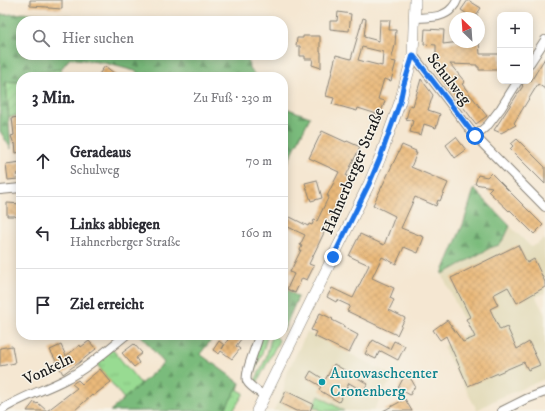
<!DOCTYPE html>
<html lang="de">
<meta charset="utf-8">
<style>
:root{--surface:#fff;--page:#f2f2f3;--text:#2b2b33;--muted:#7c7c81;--line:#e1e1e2}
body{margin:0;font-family:"IM FELL DW Pica",serif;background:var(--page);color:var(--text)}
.controls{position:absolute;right:12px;top:12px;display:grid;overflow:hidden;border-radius:8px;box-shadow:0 2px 10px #0003}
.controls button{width:36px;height:36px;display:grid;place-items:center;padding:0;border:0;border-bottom:1px solid var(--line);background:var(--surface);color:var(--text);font:20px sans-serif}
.compass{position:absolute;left:449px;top:12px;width:36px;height:36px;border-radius:50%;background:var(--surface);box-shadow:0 2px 10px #0003;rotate:335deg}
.stop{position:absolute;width:12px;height:12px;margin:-9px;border:3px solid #1a73e8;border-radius:50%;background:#fff}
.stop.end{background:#1a73e8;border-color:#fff;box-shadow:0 1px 4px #0008}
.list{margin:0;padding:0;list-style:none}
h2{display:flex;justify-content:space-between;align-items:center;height:52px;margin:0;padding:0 16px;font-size:17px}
h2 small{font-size:13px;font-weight:400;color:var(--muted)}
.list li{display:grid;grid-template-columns:26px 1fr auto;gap:12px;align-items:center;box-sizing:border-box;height:72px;padding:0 16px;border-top:1px solid var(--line)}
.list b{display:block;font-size:15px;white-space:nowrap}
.list p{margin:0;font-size:13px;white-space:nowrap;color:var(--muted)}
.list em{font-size:13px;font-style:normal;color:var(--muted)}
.icon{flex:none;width:22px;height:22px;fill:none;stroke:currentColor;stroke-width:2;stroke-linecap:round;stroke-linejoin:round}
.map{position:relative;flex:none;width:545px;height:411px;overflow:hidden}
.search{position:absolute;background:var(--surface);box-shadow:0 2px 10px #0003;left:16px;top:16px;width:272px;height:44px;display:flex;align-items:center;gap:10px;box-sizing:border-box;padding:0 14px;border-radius:16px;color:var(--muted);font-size:15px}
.panel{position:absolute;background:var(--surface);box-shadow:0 2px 10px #0003;left:16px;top:72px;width:272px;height:268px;border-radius:16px}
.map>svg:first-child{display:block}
.built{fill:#e3dbba}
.grass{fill:url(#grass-tufts);stroke:#5a7c57}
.forest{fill:url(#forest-firs);stroke:#4b6c4c}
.garden{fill:url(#garden-furrows);stroke:#5a7c57}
.building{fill:url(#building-cross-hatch);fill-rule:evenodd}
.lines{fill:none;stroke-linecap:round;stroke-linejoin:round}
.minor-casing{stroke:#888277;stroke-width:10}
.secondary-casing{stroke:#888277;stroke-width:12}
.minor{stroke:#fff;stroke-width:8}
.secondary{stroke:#fff;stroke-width:11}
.route{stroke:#1a73e8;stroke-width:5}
.culture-dot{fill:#0f9aa8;stroke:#f7f3e8;stroke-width:1.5}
.labels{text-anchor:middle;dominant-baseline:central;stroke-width:3;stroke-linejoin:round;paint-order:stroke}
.street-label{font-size:16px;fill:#1c1c1c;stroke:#f7f3e8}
.culture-label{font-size:16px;fill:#0d838f;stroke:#f7f3e8;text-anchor:start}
</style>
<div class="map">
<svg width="545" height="411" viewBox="0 0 545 411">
<defs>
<pattern id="grass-tufts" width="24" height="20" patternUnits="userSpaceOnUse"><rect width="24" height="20" fill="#98db92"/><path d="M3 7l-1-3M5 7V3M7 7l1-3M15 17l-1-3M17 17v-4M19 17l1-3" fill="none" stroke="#82bb7d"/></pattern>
<pattern id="forest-firs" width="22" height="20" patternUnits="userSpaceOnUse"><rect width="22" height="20" fill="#7abb7c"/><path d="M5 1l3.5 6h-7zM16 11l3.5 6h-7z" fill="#639765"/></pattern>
<pattern id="garden-furrows" width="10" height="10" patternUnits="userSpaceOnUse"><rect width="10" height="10" fill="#98db92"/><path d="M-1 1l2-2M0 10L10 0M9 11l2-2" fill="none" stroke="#82bb7d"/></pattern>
<pattern id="building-cross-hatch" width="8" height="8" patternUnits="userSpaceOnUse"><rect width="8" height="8" fill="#eab97a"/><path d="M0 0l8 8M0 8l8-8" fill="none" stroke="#c89e69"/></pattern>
</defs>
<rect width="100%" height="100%" fill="#f7f3e8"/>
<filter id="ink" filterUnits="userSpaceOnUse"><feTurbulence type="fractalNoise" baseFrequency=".025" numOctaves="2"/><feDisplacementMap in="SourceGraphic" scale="8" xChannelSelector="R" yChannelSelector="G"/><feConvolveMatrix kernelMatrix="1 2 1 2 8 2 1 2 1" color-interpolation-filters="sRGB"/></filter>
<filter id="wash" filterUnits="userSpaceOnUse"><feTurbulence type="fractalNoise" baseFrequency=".012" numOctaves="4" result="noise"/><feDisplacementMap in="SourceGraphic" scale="16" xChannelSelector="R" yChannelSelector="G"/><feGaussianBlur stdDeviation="0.9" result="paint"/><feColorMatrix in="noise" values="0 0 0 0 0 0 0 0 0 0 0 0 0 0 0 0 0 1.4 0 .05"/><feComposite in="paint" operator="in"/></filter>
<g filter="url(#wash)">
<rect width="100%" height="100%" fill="#f5e7d2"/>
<path class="built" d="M510,226L531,247L545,239V292L536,297L545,315V379L499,398L477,410L443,347L469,332L442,274L447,272L490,248L499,245L505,237Z
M307,332L394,376L373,411H344L319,397L321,411H273L275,408L284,389L285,377Z"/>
<path class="grass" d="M261,335H266L267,336C264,351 258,364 251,378L250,372Z
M272,335H274L279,340L256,385L254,383L266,358Z
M112,349L141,384L124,399L95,362Z
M240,383L238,390L244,393L233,411H224Z
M319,396L344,411H321V410L314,407V405Z"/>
<path class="forest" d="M26,13C49,14 72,15 95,21H21V55H248L249,68L257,77H143L135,71L105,63L70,58L61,69L34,73V77H21V82H6L11,149L0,131V15Z
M283,107L310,117L283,172Z
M474,189L510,226L505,237L499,245L490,248L447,272L442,274L464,222Z
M283,213C288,237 287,264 285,288L298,297L283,331Z
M140,335H215L200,354L240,383L224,411H110L164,363Z"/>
<path class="garden" d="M61,69V77H34V73Z
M6,82H21V115L9,117Z"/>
<g id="blocks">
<path class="building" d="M30,0H62V9L48,8V7L30,6Z
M468,0L481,8L477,14V18H473L461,10Z
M338,12L351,14L349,31L330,29V21H337Z
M363,18L366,19L364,37L379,41L380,20H390L389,30H396L395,45L391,61L396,62L391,81L384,79L378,99L385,101L380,115L358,108L357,111L332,104L334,98L326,96L336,55L351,59ZM362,47L383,52L382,66L358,60Z
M425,29L444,30L443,44L460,42H479L480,54H500V70H479V67H477V65L450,64L465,82L462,84L487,116L476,124L436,71V45L424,44Z
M303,36H320V52H321V68L312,65L313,59H305V56H300V46H296L297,38H303Z
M545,58V89L538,84L514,123L516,125L501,133L494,130L523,86L522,85L525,81H531Z
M105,66L119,77H97Z
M421,79L433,95L428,110L440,114L436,128L424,124L421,135L410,132L413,121L406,119L410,105L413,106Z
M18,117L21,133V152L16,153L15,143L14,144L11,136L14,135L12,118Z
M322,131L346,142L347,141L360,147L346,176L351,178L339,203L343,205L338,216L333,214L309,264L314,266L307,280L302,278L295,293L287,289L294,274L290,272L301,250H300L302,246L300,245L305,235L286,226L290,217L308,226L309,224L312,225L314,220L317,221L329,196H327L339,172L309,158Z
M456,137L466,150L455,158L446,145Z
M517,139L545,167V184L510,149L513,146L511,144Z
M402,145L416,151L415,153H417L411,167L448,183L440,201L438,200L436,206L415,197L401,228L424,237L418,253L404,247L396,264L382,257L372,278L394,288L390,298L394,300L389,310L405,318L397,335L347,311L350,306L337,300L336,302L327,297L332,288L353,298L369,265L349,256L360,234L384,245L395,216L373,205Z
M21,162V173L17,174L18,179L8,180L6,164Z
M491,173L543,225L534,234L510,210L509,211L488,191L492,187L475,184L478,175L487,177Z
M317,180L322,198L311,201L305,183Z
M7,203L21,204V221L15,216H7Z
M518,245L527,263L534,259L545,282V287L517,303L508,287L493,295L498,305L490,309L500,330L507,327L517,349L529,342L540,365L528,370L524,362L468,386L446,336L440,340L433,330L447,320L463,342L475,337L466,319L470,317L451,278Z
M320,313L333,319L332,320L344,326L343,327L358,335L349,353L314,336L316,332L311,330Z
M231,335H244L236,346L240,349L232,359L221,351L219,354L213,350L219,341L224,345L222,349Z
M373,340L390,349L394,341L405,346L398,360L381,351L380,352H379L376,359L365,354L371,342H372Z
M89,341L96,349L75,366H74L63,374L50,350L61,345L66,356L80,345L81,347Z
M134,344L142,353L136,358L139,363L134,367L122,353Z
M12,346L15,363L0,366V348Z
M334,364L368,384L363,391L349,383L339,402L319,390L321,386L307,378L311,371L325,380Z
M100,369L111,382L93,396L92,395L74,411H47L77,388L72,384L78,380L82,384Z
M405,375L411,379L415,386L410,395L398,388Z
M286,391L313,404L310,411H296L280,403Z
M405,399L412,411H383L396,404Z
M34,402L37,404L38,403L47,411H27Z"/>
</g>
</g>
<g filter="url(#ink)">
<use href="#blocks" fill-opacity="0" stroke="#888277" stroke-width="1"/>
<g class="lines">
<g class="minor-casing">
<path id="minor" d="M414,18C426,17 443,19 452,8C454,6 456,3 457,0
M413,55L475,136L545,207
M530,63L545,40
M475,136L488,125L501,108L518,81
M0,190L21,188
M259,335C257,346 244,373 247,381C250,387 259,392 265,396
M0,411C21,396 44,391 66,379C88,368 107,350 126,335
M502,411L526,399L545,392"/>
</g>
<g class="secondary-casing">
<path id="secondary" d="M257,411L369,184L380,158L400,102L413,55L415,0"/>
</g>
<use href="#minor" class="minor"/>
<use href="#secondary" class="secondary"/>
</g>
</g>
<g class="lines" filter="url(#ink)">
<path class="route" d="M333,257L369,184L380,158L400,102L403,87L413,55L475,136"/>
</g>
<circle class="culture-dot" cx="322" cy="382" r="4"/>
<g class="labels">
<g class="street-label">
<text transform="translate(449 79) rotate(52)">Schulweg</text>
<text transform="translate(353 171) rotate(-67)">Hahnerberger Straße</text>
<text transform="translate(48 369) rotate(-26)">Vonkeln</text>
</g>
<g class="culture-label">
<text x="330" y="373">Autowaschcenter<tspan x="330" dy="18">Cronenberg</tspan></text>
</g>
</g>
</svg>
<div class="controls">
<button>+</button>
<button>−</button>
</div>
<svg class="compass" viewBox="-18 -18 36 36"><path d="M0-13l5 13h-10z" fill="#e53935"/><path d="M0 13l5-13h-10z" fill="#7c7c81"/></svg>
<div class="stop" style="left:475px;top:136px"></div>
<div class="stop end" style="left:333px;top:257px"></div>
<div class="search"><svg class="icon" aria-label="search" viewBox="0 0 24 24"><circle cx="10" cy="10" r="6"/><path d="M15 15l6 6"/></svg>Hier suchen</div>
<section class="panel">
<h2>3 Min.<small>Zu Fuß · 230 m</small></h2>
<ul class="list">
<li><svg class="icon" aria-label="ahead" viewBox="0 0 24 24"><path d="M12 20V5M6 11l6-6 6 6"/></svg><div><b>Geradeaus</b><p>Schulweg</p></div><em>70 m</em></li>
<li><svg class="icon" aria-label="left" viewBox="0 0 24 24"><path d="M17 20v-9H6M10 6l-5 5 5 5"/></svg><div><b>Links abbiegen</b><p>Hahnerberger Straße</p></div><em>160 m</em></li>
<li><svg class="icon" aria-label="arrive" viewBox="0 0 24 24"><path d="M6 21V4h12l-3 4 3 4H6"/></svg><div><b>Ziel erreicht</b></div></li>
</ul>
</section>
</div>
